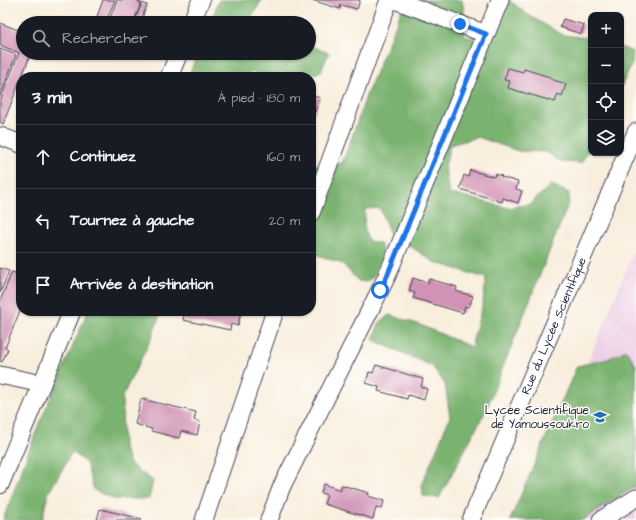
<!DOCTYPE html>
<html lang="fr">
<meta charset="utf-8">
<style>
:root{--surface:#171b24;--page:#20242c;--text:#f1f3f6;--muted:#9ea1a6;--line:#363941}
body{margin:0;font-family:"Architects Daughter",sans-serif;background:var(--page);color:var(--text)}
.controls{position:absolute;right:12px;top:12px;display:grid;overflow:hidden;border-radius:8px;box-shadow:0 1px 3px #0004}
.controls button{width:36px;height:36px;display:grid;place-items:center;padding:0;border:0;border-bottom:1px solid var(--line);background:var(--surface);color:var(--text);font:20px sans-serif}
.stop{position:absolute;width:12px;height:12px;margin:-9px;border:3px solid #1a73e8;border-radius:50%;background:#fff}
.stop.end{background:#1a73e8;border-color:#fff;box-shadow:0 1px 4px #0008}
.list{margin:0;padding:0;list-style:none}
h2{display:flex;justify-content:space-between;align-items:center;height:52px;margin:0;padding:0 16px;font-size:17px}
h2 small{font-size:13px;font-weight:400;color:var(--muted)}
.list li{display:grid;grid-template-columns:26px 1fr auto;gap:12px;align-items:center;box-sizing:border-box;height:64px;padding:0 16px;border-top:1px solid var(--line)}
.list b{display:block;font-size:15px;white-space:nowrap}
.list em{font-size:13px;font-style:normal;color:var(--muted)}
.icon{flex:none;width:22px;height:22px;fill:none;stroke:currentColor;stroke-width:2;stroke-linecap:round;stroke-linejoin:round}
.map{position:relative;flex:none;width:636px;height:520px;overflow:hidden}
.search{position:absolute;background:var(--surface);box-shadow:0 1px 3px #0004;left:16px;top:16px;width:300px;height:44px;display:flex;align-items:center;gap:10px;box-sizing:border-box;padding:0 14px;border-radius:22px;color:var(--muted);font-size:15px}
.panel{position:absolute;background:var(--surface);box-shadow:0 1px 3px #0004;left:16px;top:72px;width:300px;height:244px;border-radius:16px}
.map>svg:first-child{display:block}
.built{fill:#eed0e8}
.forest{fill:#7ab26f;stroke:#4e6a55}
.building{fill:#d192b6}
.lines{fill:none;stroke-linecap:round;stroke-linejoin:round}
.minor-casing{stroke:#424153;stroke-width:19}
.minor{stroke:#fff;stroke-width:17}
.route{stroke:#1a73e8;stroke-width:5}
.labels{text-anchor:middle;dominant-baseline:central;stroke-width:3;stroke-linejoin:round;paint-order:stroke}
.street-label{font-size:12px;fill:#22223b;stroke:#fdfcf7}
.poi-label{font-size:12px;fill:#22223b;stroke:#fdfcf7;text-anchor:end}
</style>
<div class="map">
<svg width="636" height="520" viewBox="0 0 636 520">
<rect width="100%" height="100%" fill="#fdfcf7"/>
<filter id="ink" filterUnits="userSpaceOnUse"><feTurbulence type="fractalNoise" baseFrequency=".025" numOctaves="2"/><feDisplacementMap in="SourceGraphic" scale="8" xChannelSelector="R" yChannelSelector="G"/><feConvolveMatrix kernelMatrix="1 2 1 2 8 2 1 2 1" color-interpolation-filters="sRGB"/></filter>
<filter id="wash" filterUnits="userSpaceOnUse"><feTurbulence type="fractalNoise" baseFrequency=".012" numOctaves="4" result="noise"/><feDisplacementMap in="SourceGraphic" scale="16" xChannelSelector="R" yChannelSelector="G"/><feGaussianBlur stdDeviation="0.9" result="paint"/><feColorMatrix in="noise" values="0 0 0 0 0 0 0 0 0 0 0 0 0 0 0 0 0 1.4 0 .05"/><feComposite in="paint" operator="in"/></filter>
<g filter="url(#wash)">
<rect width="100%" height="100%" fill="#f9eedd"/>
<path class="built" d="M636,246V520H522L608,314Z"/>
<path class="forest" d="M219,0H262L248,22V23H210Z
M406,0H462L464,10L465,36L472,38L501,0H509L528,15L563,35L591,38V146L581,163L561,162L547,152L518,151L478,137L450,145L445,167L449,194L466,197L508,208L530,204L551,185L569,193V202L485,412L439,498L423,496L422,484L450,417L445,384L432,366L373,340L379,323L389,315L418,324L471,347L483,303L486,278L434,262L389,232L380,208L365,209L364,230L369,242L380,243L383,253L377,272L368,282L358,281L343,264L318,255L311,233V158L318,167L342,163L352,137L366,96Z
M309,45L329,53L321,71L308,77H283L249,72L248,77H188L198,53H309Z
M621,47L633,52L632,63L621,87Z
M88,311H161L152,337L122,397L123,446L130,464L153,481L149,499H113L94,490L86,463L72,452L48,494L42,520H3L37,429Z
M626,350L636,365V486L583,520H510L577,366L608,359Z"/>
<g id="blocks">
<path class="building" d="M103,0H115L105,23H98L95,22Z
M117,0H139L138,2L141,3L133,23H108Z
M312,0H360L357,9L341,5L340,9Z
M142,3L147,5L140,23H134Z
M563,19L584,25L581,34L560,27Z
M0,23L23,32V53H31L3,124L0,122V101L19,53L0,45Z
M0,49L16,55L0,96Z
M508,68L523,72L524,69L550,77V79L566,84L562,96L558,94L555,102L508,88L510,81L504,80Z
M311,95L320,98L315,112L311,111Z
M470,170L494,177L495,174L502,176L501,177L518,182L516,189L522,191L518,203L503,198L502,202L460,189L464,175L468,177Z
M0,268L9,271L0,293Z
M12,272L21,275V308L5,348L8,349L2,362L0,361V301Z
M413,278L428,283L429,279L457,287L456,291L473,296L469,307L465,306L463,313L413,298L415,293L409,291Z
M175,311H241L238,326L231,324L230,330L183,320L184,314Z
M376,365L423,379L421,387L427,389L424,400L408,395L407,399L378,391L379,387L366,383L369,372L373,373Z
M141,399L196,412L194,420L200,422L197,435L181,431L179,438L151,431L152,429L135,424Z
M324,484L340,490L342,485L369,493L368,496L384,501L382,509L376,507L373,519L324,504L327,495L321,493Z
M100,509L142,519V520H97Z"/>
</g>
</g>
<g filter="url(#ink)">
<use href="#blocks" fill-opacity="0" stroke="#424153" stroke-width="1"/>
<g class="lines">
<g class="minor-casing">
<g id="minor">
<path d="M395,0L486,34"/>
<path d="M191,23L201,0"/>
<path d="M169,77L179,53"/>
<path d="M0,136L21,144"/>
<path d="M311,213L389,0"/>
<path d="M0,375L42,384"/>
<path d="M0,485L72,311"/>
<path d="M204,520L275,311"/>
<path d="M269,520L282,486L387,276L500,0"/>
<path id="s1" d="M471,520L636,132"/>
<path d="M601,520L636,498"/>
</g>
</g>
<use href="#minor" class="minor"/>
</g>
</g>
<g class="lines" filter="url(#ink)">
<path class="route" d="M380,290L387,276L486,34L460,24"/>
</g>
<defs>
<g id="school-bare" transform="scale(1.08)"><path d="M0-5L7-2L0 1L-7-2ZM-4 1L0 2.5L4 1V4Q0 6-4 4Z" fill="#1f6fb2" stroke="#fdfcf7" stroke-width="2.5" paint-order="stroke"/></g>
</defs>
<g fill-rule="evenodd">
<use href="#school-bare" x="600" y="417"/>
</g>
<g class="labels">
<g class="street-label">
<text stroke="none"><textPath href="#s1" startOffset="211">Rue du Lycée Scientifique</textPath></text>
</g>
<g class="poi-label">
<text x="589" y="410">Lycée Scientifique<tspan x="589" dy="14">de Yamoussoukro</tspan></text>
</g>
</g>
</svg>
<div class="controls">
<button>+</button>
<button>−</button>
<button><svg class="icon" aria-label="locate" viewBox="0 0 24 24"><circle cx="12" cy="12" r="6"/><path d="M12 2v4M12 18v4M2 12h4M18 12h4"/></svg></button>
<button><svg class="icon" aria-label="layers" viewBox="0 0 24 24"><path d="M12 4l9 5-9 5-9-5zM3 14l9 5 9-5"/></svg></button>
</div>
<div class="stop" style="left:380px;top:290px"></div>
<div class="stop end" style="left:460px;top:24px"></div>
<div class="search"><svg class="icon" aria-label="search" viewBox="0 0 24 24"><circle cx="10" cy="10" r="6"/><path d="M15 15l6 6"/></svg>Rechercher</div>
<section class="panel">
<h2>3 min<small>À pied · 180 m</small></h2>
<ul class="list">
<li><svg class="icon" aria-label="ahead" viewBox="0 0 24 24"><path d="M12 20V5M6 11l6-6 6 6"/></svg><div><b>Continuez</b></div><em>160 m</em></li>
<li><svg class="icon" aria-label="left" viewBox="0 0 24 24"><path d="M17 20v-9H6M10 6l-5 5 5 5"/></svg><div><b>Tournez à gauche</b></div><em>20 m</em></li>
<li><svg class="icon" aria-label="arrive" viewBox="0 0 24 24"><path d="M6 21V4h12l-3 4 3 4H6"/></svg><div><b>Arrivée à destination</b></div></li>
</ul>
</section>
</div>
